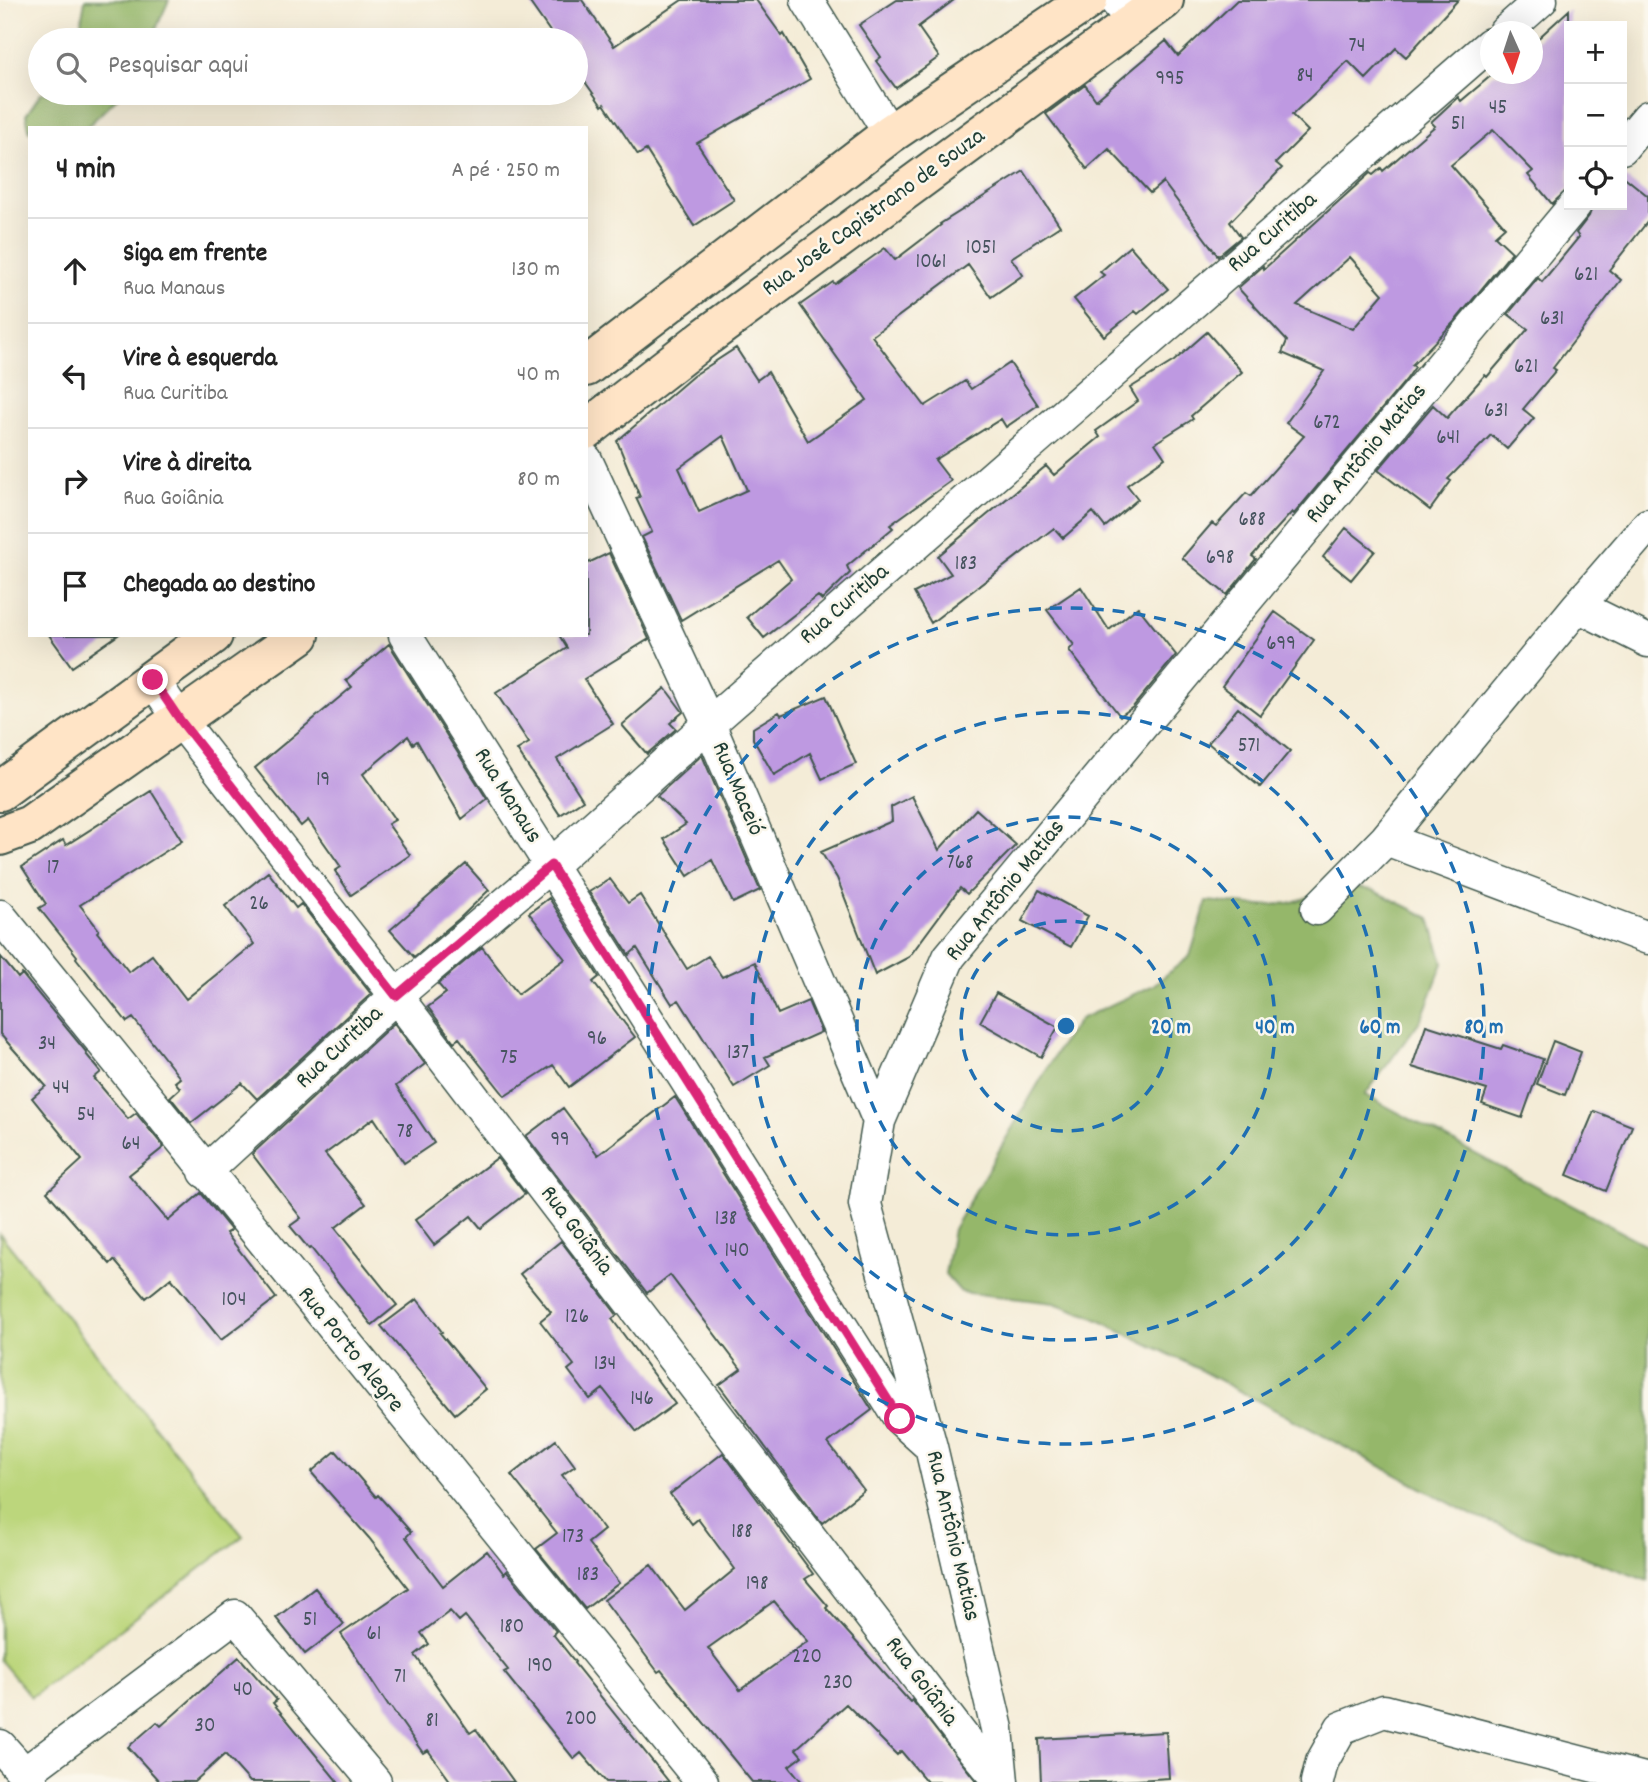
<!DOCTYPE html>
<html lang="pt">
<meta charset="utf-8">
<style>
:root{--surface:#fff;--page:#f6f6f6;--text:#222;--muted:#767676;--line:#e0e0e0}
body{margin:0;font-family:Dekko,sans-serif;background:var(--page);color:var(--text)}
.controls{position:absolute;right:21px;top:21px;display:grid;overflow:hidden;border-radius:0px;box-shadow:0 7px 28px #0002}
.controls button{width:63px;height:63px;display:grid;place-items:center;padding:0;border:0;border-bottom:2px solid var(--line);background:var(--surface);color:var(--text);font:35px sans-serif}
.compass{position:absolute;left:1480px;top:21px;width:63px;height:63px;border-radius:50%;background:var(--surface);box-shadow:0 7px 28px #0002;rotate:177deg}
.stop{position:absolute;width:21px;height:21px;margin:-16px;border:5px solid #db2777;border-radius:50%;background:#fff}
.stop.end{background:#db2777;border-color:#fff;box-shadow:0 2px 7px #0008}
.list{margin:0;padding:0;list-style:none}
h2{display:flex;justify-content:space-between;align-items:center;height:91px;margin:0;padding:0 28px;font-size:30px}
h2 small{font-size:23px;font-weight:400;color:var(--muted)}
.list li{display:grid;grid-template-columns:46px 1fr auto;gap:21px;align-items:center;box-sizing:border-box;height:105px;padding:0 28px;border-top:2px solid var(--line)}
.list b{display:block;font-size:26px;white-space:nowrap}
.list p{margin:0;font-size:23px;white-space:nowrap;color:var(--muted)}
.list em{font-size:23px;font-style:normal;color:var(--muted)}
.icon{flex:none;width:38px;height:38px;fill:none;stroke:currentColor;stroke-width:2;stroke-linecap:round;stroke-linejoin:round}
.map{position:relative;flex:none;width:1648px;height:1782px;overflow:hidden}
.search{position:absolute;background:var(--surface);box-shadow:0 7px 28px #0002;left:28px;top:28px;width:560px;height:77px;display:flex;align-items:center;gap:18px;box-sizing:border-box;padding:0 24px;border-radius:38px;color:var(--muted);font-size:26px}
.panel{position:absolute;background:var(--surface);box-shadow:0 7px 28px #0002;left:28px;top:126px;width:560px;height:511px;border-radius:0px}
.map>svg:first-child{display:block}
.green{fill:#bcd67b;stroke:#6e8a58;stroke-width:2}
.forest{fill:#95b76b;stroke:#5a7a50;stroke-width:2}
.building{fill:#be99e1;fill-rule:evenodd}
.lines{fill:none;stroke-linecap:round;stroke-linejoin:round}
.minor-casing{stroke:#3f574c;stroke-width:35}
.secondary-casing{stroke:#3f574c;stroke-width:42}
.minor{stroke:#fff;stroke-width:32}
.secondary{stroke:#ffe4c6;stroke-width:38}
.route{stroke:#db2777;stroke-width:9}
.ring{fill:none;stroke:#1f6fb2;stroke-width:3.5;stroke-dasharray:12 9}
.labels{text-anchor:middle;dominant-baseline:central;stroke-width:5;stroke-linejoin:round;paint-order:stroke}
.number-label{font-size:21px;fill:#47545f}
.street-label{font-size:24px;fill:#1f3d34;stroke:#fbf7ec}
.centre{fill:#1f6fb2;stroke:#fbf7ec;stroke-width:3.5}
.ring-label{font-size:21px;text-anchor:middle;font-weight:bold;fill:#1f6fb2;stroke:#fbf7ec;stroke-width:5;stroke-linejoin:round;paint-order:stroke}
</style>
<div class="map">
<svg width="1648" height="1782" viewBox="0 0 1648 1782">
<rect width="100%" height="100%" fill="#fbf7ec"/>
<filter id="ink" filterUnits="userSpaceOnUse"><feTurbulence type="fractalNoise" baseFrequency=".0143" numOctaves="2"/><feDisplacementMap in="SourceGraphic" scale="14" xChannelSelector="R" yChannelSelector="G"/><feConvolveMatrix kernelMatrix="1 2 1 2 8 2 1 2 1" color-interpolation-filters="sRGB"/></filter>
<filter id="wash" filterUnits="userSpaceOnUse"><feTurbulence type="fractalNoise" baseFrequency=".00686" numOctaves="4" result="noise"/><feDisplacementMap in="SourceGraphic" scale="28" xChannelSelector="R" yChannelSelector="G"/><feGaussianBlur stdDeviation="1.57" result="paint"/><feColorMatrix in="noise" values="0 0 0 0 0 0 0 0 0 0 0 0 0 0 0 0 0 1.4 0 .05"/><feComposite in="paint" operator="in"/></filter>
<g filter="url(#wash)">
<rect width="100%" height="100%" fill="#f4ecd7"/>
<path class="green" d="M0,1234L243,1536L31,1697L0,1660Z"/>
<path class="forest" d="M85,0H169L151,40H76L79,35Z
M41,93H122L86,128H30V133L26,115Z
M1345,886L1373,890L1430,918L1443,963L1422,1018L1365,1095L1648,1246V1581L1474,1516L1189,1364L1088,1315L1054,1303L961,1292L945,1274L953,1229L1062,1043L1080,1019L1152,986L1190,956L1207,901L1261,906L1289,903Z"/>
<g id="blocks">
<path class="building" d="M528,0H582L614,46L682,0H756L782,36L784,34L810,79L697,143L734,200L694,226L646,150L638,155L604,104L602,106L576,69V40H556Z
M897,0H954L918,27L939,57L896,88L876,61L881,57L859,25Z
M1237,0H1458L1406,57L1396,48L1366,79L1348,61L1292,115L1308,131L1276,163L1282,168L1230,222L1241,237L1218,256L1163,182L1150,193L1109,149L1087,169L1046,114L1085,85L1096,100L1166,41L1178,56Z
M1569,10V188L1552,204L1528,175L1533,171L1493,130L1451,165L1505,227L1495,236L1512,252L1456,320L1412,365L1415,367L1406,380L1294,514L1292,512L1252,556L1256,559L1227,595L1182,558L1212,523L1216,526L1246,493L1251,496L1304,436L1286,423L1324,371L1282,353L1287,341L1238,288L1263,266L1264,269L1370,173L1373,175L1381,168L1383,171L1435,126L1431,122L1458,97L1461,101L1493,74H1532V44ZM1350,257L1383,294L1353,329L1297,305Z
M1024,171L1060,226L1011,258L1023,275L991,297L968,265L872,336L925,406L965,381L971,389L1010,363L1038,405L1006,427L1001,419L935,460L951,481L890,525L893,528L847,566L850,573L822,600L818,596L764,638L747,617L791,579L778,560L681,620L642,537L652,532L636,498L640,497L617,441L693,376L736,348L757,380L768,372L808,441L867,400L800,305L833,282L835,284L885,248L895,260L941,225L940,224ZM723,436L747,490L699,512L679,468Z
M1622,175L1648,196V221L1609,270L1621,280L1553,368L1556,370L1523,409L1534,418L1507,449L1491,435L1448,479L1451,481L1430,510L1378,470L1433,405L1447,418L1485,375L1487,377L1528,329L1508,314L1538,278L1542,282L1579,237L1576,233L1589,216L1593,205H1622Z
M1130,246L1168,289L1138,314L1135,311L1104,336L1074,299L1104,275L1100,272Z
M1207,332L1242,372L1191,416L1193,419L1155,443L1165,458L1127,485L1138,499L1105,527L1093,512L1063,538L1054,528L931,623L914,593L951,574L938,556L1046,466L1054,475L1100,437L1096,431L1138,401L1130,388L1174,361Z
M1346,528L1375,551L1351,580L1323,557Z
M609,553L649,639L584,679L613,724L557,759L583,800L560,815L517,750L529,743L496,693L567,648L559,635H586V564Z
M1081,587L1109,630L1138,607L1176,655L1133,707L1120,716L1069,650L1074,645L1047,610Z
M1275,612L1314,640L1260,715L1222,686Z
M49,635H118L72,667Z
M389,644L487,799L462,819L417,741L413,744L408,736L363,774L395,820L388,824L410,855L351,895L335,871L341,867L308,820L301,826L255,768L352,687L346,680Z
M665,688L683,712L670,723L676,729L647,754L622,725Z
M826,696L856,764L822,779L810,753L774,775L753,739V728L779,712L781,715Z
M1238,708L1290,751L1260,787L1208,743Z
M702,755L760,890L733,903L712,860L688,876L664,839L686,824L657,796Z
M151,791L182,841L80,905L99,930L97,932L129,972L152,955L186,999L254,944L225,906L268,872L296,908L301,904L371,994L257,1099L242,1083L191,1123L170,1097L180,1088L175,1082L180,1078L133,1018L127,1022L76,958L77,956L39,908L46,904L22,867L63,840L66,845Z
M912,796L939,850L976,809L1016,845L967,894L960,888L909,957L875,975L837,878L821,852L892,821L891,807Z
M466,864L489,890L460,918L414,957L390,930Z
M610,879L628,903L640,895L687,969L708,956L722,977L755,962L778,1014L808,1001L821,1032L765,1057L770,1065L734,1087L679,1000L672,1004L637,948L629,955L589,892Z
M1039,890L1088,916L1071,947L1022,921Z
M549,898L599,977L593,982L635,1037L569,1087L553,1065L505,1096L459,1038L454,1042L428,1007L446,993L438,984L482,947L518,994L565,959L529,913Z
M0,956L18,978L22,974L87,1053L86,1054L101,1072L94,1078L128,1119L136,1113L164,1147L129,1175L168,1221L201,1193L231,1230L226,1233L276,1298L221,1340L171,1278L146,1298L114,1260L110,1264L47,1192L82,1160L32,1098L46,1086L0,1034Z
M996,993L1058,1027L1041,1057L980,1022Z
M394,1023L425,1064L396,1086L434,1143L404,1163L374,1118L325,1154L366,1204L335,1228L397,1305L372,1325L311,1248L309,1249L290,1226L301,1218L252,1154Z
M1426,1025L1501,1049L1503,1045L1543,1059L1522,1118L1482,1104L1487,1090L1412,1067Z
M1553,1041L1581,1052L1565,1095L1537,1084Z
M675,1097L872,1410L828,1443L864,1490L822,1523L719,1385L741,1369L670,1275L647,1293L526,1136L563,1108L598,1155Z
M1594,1111L1632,1126L1606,1191L1567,1175Z
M497,1158L525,1194L481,1228L471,1216L434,1245L415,1220Z
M561,1241L617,1315L612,1319L675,1404L637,1432L603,1389L590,1399L568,1370L574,1365L540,1321L551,1312L520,1274Z
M417,1299L442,1332L440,1333L486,1389L455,1414L381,1326Z
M556,1440L575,1466L562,1475L604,1530L588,1543L619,1583L585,1609L536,1549L557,1533L511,1475Z
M336,1451L376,1497L378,1495L411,1532L406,1537L443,1586L487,1551L504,1574L507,1571L556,1631L553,1634L575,1662L574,1663L669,1782H606L581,1753L574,1759L504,1672L508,1670L465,1616L459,1621L450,1611L421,1633L429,1644L415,1655L470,1733L476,1729L514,1782H451L428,1750L423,1753L390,1706L389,1707L341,1634L408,1588L369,1538L311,1472Z
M723,1453L813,1574L805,1579L828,1606L826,1608L910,1702L912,1700L977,1782H927L901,1751L897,1755L846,1704L796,1749L802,1756L789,1766L802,1782H752L661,1670L658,1672L604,1600L651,1565L685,1610L735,1569L698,1519L692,1524L670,1494ZM774,1601L808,1641L740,1690L708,1648Z
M315,1588L344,1624L305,1654L276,1618Z
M239,1657L277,1700L273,1703L338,1782H250L225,1754L194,1782H160L128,1747L157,1722L161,1726Z
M1166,1732L1169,1778L1105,1782H1041L1039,1739Z"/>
</g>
</g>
<g filter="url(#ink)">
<use href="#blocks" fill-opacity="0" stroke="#3f574c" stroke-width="2"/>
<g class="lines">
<g class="minor-casing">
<path id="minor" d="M807,0L890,134
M1115,0L1133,21
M1505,32L1541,0
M1622,148L1648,117
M586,460L709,724L879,1121
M1578,606L1648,641
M405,635L900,1419L931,1447
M153,680L180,720L396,996L966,1741L1001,1782
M1386,839L1648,938
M1317,909L1386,839L1578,606L1648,525
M0,916L702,1782
M205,1172L396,996L551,865L709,724L1490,44
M0,1746L32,1782
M25,1773L235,1616L375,1782
M1002,1782L997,1729L931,1447L865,1204L879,1121L949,957L1575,205
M1317,1782L1322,1762L1341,1728L1384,1711L1648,1780"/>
</g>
<g class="secondary-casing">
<path id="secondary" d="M586,367L890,134L1088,0
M586,430L707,336L1164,0
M0,791L213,635
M0,836L30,825L300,635"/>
</g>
<use href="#minor" class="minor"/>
<use href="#secondary" class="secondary"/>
</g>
</g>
<g class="lines" filter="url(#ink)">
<path class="route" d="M153,680L180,720L396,996L551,865L900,1419"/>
</g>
<g class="ring">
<circle cx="1066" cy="1026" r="105"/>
<circle cx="1066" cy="1026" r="209"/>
<circle cx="1066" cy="1026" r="314"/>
<circle cx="1066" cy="1026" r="418"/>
</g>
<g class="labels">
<g class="number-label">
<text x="1357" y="47">74</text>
<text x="1305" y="77">84</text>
<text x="1170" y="80">995</text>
<text x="1498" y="109">45</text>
<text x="1458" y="125">51</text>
<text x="981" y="249">1051</text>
<text x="931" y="263">1061</text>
<text x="1586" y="276">621</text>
<text x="1552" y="320">631</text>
<text x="1526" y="368">621</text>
<text x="1496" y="412">631</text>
<text x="1327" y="424">672</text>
<text x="1448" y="439">641</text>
<text x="1252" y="521">688</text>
<text x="1220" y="559">698</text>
<text x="966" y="565">183</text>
<text x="1281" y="645">699</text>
<text x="1249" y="747">571</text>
<text x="323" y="781">19</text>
<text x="960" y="864">768</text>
<text x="53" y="869">17</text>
<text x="259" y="905">26</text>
<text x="597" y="1040">96</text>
<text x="47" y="1045">34</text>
<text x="738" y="1054">137</text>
<text x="509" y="1059">75</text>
<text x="61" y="1089">44</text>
<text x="86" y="1116">54</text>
<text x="405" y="1133">78</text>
<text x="560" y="1141">99</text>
<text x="131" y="1145">64</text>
<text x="726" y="1220">138</text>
<text x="737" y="1252">140</text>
<text x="234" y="1301">104</text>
<text x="577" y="1318">126</text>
<text x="605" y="1365">134</text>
<text x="642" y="1400">146</text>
<text x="742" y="1533">188</text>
<text x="573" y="1538">173</text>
<text x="588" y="1576">183</text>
<text x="757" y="1585">198</text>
<text x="310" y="1621">51</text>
<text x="512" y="1628">180</text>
<text x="374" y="1635">61</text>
<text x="807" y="1658">220</text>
<text x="540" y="1667">190</text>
<text x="400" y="1678">71</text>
<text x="838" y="1684">230</text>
<text x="243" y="1691">40</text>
<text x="581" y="1720">200</text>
<text x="432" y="1722">81</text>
<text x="205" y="1727">30</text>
</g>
<g class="street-label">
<text transform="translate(874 213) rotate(-36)">Rua José Capistrano de Souza</text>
<text transform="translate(1273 233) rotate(-41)">Rua Curitiba</text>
<text transform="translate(1367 454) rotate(-50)">Rua Antônio Matias</text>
<text transform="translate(845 605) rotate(-41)">Rua Curitiba</text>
<text transform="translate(737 789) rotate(67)">Rua Maceió</text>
<text transform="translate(507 796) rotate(58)">Rua Manaus</text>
<text transform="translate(1006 891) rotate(-51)">Rua Antônio Matias</text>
<text transform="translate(340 1048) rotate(-43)">Rua Curitiba</text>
<text transform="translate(576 1231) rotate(53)">Rua Goiânia</text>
<text transform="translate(350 1350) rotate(51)">Rua Porto Alegre</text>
<text transform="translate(952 1536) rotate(77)">Rua Antônio Matias</text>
<text transform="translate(921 1682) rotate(53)">Rua Goiânia</text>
</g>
</g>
<circle cx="1066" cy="1026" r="10" class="centre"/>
<g class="ring-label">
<text x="1171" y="1033">20 m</text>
<text x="1275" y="1033">40 m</text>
<text x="1380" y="1033">60 m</text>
<text x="1484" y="1033">80 m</text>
</g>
</svg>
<div class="controls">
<button>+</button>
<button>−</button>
<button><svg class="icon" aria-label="locate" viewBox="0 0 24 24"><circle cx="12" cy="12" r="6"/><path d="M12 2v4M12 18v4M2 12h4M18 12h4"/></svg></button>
</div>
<svg class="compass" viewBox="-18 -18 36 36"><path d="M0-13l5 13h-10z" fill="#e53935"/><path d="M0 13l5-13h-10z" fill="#767676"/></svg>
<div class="stop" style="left:900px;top:1419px"></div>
<div class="stop end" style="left:153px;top:680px"></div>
<div class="search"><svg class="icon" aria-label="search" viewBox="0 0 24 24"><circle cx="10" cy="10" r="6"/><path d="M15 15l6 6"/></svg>Pesquisar aqui</div>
<section class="panel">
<h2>4 min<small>A pé · 250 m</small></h2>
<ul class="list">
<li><svg class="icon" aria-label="ahead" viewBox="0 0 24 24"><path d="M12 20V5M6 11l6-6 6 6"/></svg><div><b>Siga em frente</b><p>Rua Manaus</p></div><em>130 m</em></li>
<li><svg class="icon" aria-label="left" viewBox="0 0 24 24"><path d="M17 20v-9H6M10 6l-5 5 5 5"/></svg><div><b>Vire à esquerda</b><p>Rua Curitiba</p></div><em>40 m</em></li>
<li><svg class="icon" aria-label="right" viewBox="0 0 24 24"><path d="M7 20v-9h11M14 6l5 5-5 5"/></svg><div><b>Vire à direita</b><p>Rua Goiânia</p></div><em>80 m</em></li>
<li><svg class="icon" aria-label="arrive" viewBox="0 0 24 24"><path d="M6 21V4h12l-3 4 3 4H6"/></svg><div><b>Chegada ao destino</b></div></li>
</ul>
</section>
</div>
